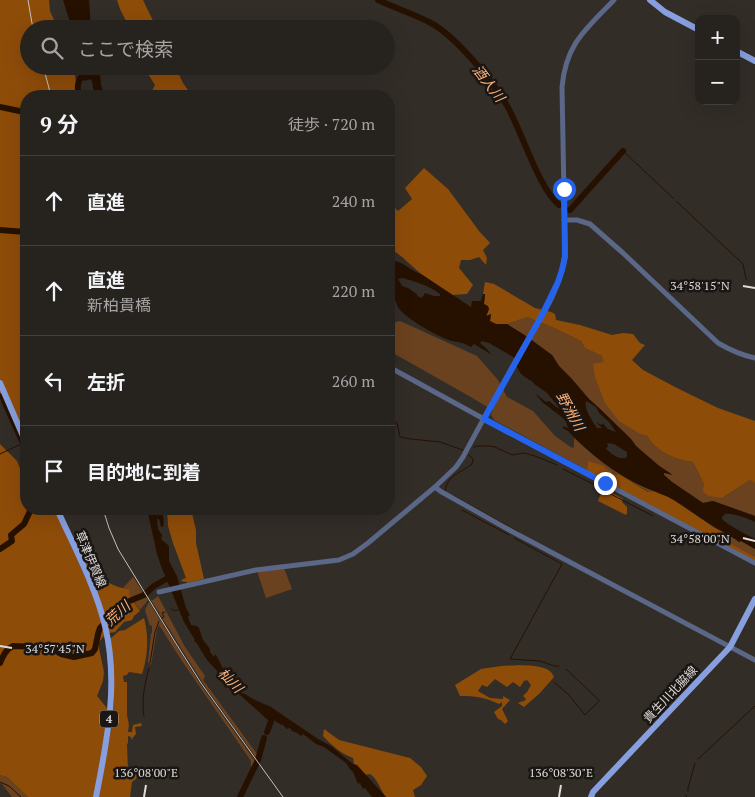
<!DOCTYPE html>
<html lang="ja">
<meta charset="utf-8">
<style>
:root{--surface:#26221e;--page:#2e2a27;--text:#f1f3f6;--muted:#a4a4a4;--line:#423f3c}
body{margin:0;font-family:"PT Serif","Noto Sans JP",serif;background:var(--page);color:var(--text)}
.controls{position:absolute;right:15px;top:15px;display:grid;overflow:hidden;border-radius:10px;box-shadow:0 5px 20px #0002}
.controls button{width:45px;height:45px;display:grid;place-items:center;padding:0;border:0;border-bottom:1px solid var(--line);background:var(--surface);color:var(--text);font:25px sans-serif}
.stop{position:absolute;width:15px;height:15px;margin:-11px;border:4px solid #2563eb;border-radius:50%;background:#fff}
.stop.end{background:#2563eb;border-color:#fff;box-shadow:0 1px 5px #0008}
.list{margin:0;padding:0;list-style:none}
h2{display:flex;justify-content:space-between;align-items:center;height:65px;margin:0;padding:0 20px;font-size:21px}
h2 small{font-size:16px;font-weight:400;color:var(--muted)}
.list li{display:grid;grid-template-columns:32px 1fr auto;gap:15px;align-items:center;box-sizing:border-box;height:90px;padding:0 20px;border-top:1px solid var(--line)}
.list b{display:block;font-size:19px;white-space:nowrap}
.list p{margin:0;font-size:16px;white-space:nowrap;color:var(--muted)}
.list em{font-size:16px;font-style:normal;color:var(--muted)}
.icon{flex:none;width:28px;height:28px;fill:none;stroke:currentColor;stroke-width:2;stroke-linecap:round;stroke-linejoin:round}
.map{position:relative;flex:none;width:755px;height:797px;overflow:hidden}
.search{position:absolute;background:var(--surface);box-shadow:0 5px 20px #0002;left:20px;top:20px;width:375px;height:55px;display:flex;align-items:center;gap:12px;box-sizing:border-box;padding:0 18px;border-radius:28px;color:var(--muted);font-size:19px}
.panel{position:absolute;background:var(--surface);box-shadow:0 5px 20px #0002;left:20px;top:90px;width:375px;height:425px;border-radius:20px}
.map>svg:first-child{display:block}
.green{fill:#6b4220}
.forest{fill:#8e4c09}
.water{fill:#261101;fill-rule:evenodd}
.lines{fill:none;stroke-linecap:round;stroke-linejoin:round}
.stream{stroke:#261101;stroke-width:1}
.river{stroke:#261101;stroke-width:6}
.minor{stroke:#5b6786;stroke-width:5}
.major{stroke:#879fde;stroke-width:6}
.rail{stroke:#c6c1bd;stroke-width:1}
.route{stroke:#2563eb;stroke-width:6}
.ticks{fill:none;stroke:#e0dbd8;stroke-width:2}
.labels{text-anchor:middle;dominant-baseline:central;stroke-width:5;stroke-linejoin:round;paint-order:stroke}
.shield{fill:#191614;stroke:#a4a09d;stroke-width:1}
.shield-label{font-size:11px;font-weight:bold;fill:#e0dbd8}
.street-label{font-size:12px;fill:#e0dbd8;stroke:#191614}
.water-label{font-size:14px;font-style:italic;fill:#feb279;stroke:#191614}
.ticks-label{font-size:12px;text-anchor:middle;fill:#e0dbd8;stroke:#191614;stroke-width:5;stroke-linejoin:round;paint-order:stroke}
</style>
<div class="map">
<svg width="755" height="797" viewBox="0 0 755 797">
<rect width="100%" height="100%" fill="#332d28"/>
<path class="green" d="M527,317L552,327L581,341L585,348L602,356L640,434L647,436C657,452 675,460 693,462L704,484L722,498L750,480L755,483V516L713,501L703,503L672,482L664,475V472L671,475L658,465L636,446L631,439L598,407L589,399L571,378L559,366L552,355L526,336L507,324Z
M400,321L477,356L498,380L507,397L533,411L555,436L572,448L574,447V438C598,460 624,481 655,491L649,492L619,474L615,475L613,472L609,471L588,462L587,470L494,420L491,415L493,410L489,408L469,396L393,353L389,348V330L392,333V330L391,331L389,327V324Z
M723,532L731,535L739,542L741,541L755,549V557L725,540Z
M284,568L292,589L266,598L258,574V571Z
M133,577L148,600L140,610L130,597L128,589L123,588Z
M158,596L185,647L205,676L203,680L257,754V759L206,688L151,600H153Z
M149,602L200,684L255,761L251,768V761L184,664L159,625L157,629L151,665L148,662L151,633H152V625L150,626L145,610Z
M0,775L7,777L28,797H12L2,784L0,783Z"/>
<path class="forest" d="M0,0H49L50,11L58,29H29V66H73L79,96H26V436L7,395L0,401Z
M117,0H143L157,29H130L120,9Z
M143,66H175L183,83L192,96H152V91L155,85Z
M424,168L448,189L479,231L490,243L483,250L487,258L486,265L479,257L470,260H461L459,268L473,285L467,294L452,295L421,274L402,257L389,247V204H391L398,211L412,199L405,188Z
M485,282L494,284L535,308L551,312L555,314L556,320L580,325L612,335L623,333L633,334L640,343L645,345L632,360L643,370L677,388L718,408L755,421V483L750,480L722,498L709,496L703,492L704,484L693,462C675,460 657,452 647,436L640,434L619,421L605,403L595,377L593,364L604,362L602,356L585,348L581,341L552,327L527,317L507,324H496L490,321L491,314L486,317L489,309L484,304L485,294H483Z
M0,444L17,461L26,484V509H54L100,609L104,636L99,642V648L104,672L103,681L97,696L107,708V752L113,719L114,695L110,639L119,631L125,630L144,618C149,636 148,656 142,674L129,672L127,675L123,676L124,682H127V715L129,725L128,732H132L133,725L141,723L142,726L135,727L136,734L131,740V737L128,736V743L127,744L128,771L137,775L136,779L132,782L130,797H96L94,795L93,797H28L7,777L0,775Z
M588,461L603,466L609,471H611L615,475L619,474L648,492L655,491L660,492L675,501L715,528L723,532L725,540L755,557V561L596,476L587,470Z
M603,488L623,499L622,502L627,507V513L626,515L598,501Z
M167,509H191L196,530V543L204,579L187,583V582L181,581L183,579L186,578L173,543L168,526Z
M78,545C81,552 85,559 89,566C98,578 114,588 129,589L130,597L140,611L134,616L132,620L124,622L115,632L109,633L77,547Z
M520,665C531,666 550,665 554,677L540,693L524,707L518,703L520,702L524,701L526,699L523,696L527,692L531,685L527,680L524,681L520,687L513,682L507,687L495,679L487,687L482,685L478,691L490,698L503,699V696L510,700L502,709L508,721L505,724L501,720L498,719L494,712L502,706V702L499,704C484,697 476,696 460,696L455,685L481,669L501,666Z
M324,729L339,740L410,758L421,767L427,776L421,785L413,790L415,797H386C380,790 378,779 370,774L365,775L354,764L353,758C342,754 331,745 323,736Z"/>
<path class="water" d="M63,0H89L91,29H72Z
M87,66H99L101,85L105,96H95L94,94L92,81L90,79Z
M389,258C393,261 397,261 401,263C409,267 412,271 421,274L471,307L472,301H481L483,294H485L484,304L488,306L489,309L486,316L491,314L490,321L496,324H507L526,336L552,355L559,366L571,378L589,399L598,407L631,439L636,446L658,465L673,475L664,473V475L672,482L703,503L713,501L755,516V522C750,519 731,512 725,514C724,515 723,516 722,517V519C731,527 744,533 755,539V549L741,541L739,542C730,535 722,532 713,526C700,518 687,508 674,500C665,495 655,492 646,488C616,475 590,454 568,431L564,429L562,426L568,428L566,422L563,418L542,402L535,393L546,402L549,401L559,409L558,406L546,392L534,384L533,382C520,374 518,373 515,358L489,343L482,341L480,343L486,348L492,355L474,344L471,347C464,343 459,342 452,341C440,338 409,320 401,311C397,307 396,302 394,297L389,295ZM403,278C416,282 428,285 440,294V296H434L425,293L422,298L417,296L418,295L408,288L402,286L398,279ZM586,401L596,407L599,413L609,422L616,432C611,430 607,430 603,423L602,425L596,422L602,428H597C592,420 584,410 586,401ZM607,443L614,444L627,452V457C619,461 612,454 606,449L608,446Z
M147,509H160C163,515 165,520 163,527H161L159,519H157L158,529L162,535L161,539L169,546V561L177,576L186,608L190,615L188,617L191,625L197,626L199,628L203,640L210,649V652L214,657L215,654C221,662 223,672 230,678L231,680L238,684L241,692L242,694L243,693L255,700L271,707L318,739L331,746L353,764L357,765L386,797H372L365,788L363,789L360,783L358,784L353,772L350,769L346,763L324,747L316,744L303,734L301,736L297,733L292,731L290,728L287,729L282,724V725L276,722L274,719L272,722L269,721L231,687L228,683L207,660L196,642H194L195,640L184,622L161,566L157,554Z"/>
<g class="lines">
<path class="stream" d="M623,151L673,198
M676,201L743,264L746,279H747
M0,395L2,396
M389,420L397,423L400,437L411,439L440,442L463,450
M473,448L476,446H489L495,447L512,455L524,453L535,456L557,465
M0,454L23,443
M563,469L601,488
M603,490L653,516
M445,491C446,476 462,472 472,464L473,459L469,455
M454,496L520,533
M462,510L509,535
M514,538L562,564L510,659C520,660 530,660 540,661C547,663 553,667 559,666
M171,609L176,611L179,609
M162,618L164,617L162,613L165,612
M150,663L155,632L159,621
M566,669L600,701
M554,682L568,694L585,715L598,702
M144,716C141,700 145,683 149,668
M698,759L755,706
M0,782L9,786L21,797
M688,791V788L695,763
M685,795L687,797"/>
<path class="river" d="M378,0C395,8 414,14 431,23C455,36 492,80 506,104C511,112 515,122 519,131C528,151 543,192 559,205
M79,96C77,89 77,84 80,78L88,77L92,72L93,66
M0,107L24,112L26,115
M569,210H570L623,151
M0,230L26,232
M2,396L26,450
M0,549L12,541L11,535L24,524L31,509
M0,663C3,656 6,649 13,646L39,647L47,646L61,654L74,657L92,653L95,649L98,634L100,628L127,602L144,595L154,586L168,578
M267,732L273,716
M240,797L258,760L264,738"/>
<path class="minor" d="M564,220H577L590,224L623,253L718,343C730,350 741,355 755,358
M389,367L484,419L755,563
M435,487L440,491L513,532L755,660
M159,592L256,570L339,560L353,554L368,543L435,487L456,467L463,457C481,423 500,389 519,355C537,324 564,286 565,250L562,87C566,44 585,30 614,0"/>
<path class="major" d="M650,0L665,12L699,30
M736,51L755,61
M0,383L26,443
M57,509C73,545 96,587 105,626C119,683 107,741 96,797
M591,797L593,792L730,647L755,599"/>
<path class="rail" d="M28,0L33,29
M43,66L49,88L50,96
M103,509L109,528L118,549L175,642L201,683L283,797"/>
</g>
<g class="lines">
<path class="route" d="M564,189L565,257L562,270L558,282L542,315L484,419L605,483"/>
</g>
<path class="ticks" d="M743,286L755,288M743,538L755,541M0,646L12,648M144,797L146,785M559,797L561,785"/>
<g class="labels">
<rect class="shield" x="100" y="710.5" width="18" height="17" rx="4"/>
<g class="shield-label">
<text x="109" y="719">4</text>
</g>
<g class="street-label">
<text transform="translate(91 559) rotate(67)">草津伊賀線</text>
<text transform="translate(670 694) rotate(-47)">貴生川北脇線</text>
</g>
<g class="water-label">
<text transform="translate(489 83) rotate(52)">酒人川</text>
<text transform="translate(571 411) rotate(61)">野洲川</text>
<text transform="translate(117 613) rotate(-42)">荒川</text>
<text transform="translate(231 680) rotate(46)">杣川</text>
</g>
</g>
<g class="ticks-label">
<text x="700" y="290">34°58'15"N</text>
<text x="700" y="543">34°58'00"N</text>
<text x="55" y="653">34°57'45"N</text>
<text x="146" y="777">136°08'00"E</text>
<text x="561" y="777">136°08'30"E</text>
</g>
</svg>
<div class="controls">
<button>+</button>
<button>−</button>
</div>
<div class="stop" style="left:564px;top:189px"></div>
<div class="stop end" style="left:605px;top:483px"></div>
<div class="search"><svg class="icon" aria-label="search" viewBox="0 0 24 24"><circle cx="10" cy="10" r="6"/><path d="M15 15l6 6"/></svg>ここで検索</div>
<section class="panel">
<h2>9 分<small>徒歩 · 720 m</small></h2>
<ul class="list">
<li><svg class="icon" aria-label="ahead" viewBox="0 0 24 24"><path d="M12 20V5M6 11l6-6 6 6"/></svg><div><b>直進</b></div><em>240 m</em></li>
<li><svg class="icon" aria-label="ahead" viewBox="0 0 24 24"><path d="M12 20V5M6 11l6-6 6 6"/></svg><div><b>直進</b><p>新柏貴橋</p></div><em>220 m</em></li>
<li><svg class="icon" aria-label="left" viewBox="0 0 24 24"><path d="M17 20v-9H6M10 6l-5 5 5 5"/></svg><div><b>左折</b></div><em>260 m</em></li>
<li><svg class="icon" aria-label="arrive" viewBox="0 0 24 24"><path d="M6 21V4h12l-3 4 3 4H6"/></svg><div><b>目的地に到着</b></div></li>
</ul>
</section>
</div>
